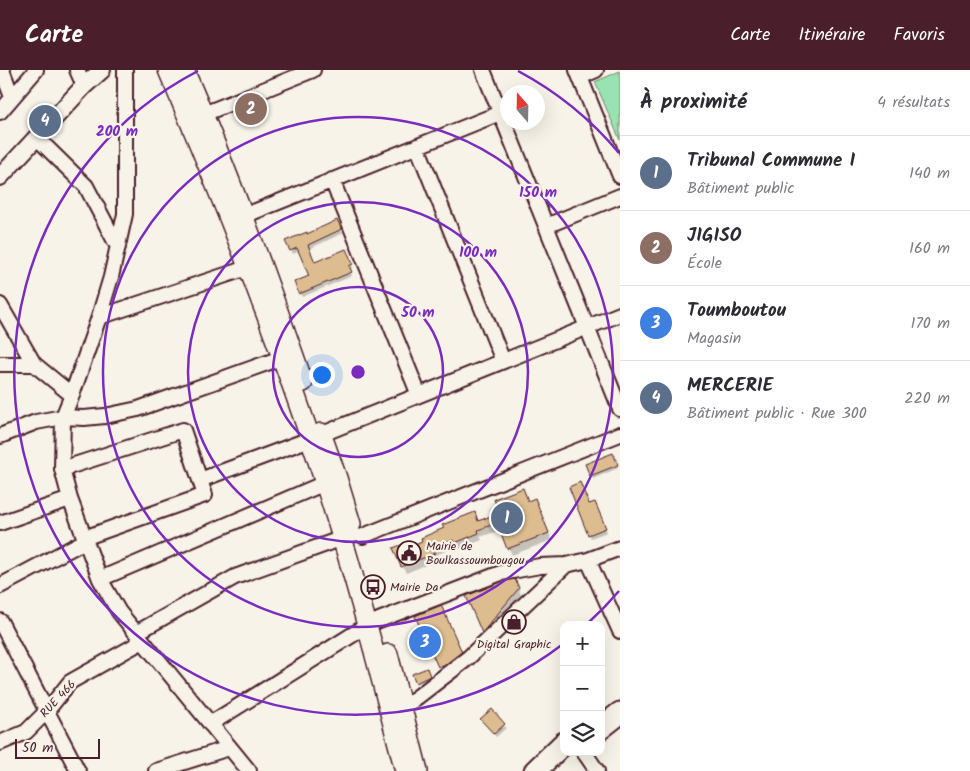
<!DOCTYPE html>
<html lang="fr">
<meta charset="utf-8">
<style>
:root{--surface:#fff;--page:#f2f2f3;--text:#2b2b33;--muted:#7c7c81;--line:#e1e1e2;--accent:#4a1f2b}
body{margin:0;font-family:Kalam,sans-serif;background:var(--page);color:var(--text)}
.controls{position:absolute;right:15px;bottom:15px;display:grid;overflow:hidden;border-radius:10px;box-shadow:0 5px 20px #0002}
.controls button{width:45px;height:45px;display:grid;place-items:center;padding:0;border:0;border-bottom:1px solid var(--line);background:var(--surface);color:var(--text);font:25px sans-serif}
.compass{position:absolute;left:500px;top:15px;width:45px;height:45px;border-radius:50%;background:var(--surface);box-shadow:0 5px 20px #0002;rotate:340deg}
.scale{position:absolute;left:15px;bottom:12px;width:85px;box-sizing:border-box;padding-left:5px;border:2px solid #4a1f2b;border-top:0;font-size:14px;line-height:18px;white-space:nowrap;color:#4a1f2b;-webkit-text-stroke:4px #f7f3e8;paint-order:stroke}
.you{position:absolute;left:321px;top:304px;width:18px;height:18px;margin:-12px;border:4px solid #fff;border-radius:50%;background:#1a73e8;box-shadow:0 0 0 8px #1a73e833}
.badge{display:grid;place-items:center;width:32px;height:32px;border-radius:50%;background:var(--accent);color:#fff;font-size:16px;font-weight:700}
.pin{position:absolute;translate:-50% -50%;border:2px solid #fff;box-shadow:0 1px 5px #0006}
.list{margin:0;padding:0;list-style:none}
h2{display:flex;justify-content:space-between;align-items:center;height:65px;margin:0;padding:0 20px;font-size:21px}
h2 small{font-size:16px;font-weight:400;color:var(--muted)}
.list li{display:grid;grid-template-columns:32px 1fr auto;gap:15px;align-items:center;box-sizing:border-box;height:75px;padding:0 20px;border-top:1px solid var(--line)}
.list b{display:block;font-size:19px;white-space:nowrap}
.list p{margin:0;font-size:16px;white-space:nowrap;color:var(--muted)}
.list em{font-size:16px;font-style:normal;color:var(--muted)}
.icon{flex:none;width:28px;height:28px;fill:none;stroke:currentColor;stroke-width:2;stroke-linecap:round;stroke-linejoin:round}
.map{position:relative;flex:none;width:620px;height:701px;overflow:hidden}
header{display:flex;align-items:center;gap:30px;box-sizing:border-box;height:70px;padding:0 25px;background:var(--accent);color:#fff}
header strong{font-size:24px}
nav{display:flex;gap:28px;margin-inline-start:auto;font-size:18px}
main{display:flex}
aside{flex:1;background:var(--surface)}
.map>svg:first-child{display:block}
.green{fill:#99e3b2;stroke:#72816e}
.shadow{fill:#0003}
.building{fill:#ddbd90;stroke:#4a1f2b}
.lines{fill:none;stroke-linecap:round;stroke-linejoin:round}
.minor-casing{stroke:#4a1f2b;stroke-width:18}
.tertiary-casing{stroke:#4a1f2b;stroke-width:20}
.secondary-casing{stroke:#4a1f2b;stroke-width:22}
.primary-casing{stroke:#4a1f2b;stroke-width:25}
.minor{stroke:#f7f3e8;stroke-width:14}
.tertiary{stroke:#f7f3e8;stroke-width:16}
.secondary{stroke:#f7f3e8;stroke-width:19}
.primary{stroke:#f7f3e8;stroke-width:21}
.ring{fill:none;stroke:#7b2cbf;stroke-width:2.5}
.labels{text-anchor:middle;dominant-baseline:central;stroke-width:4.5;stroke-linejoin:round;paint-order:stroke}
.poi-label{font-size:12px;fill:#4a1f2b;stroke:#f7f3e8;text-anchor:start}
.street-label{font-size:12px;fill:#4a1f2b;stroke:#f7f3e8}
.centre{fill:#7b2cbf;stroke:#f7f3e8;stroke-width:2.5}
.ring-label{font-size:15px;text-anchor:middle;font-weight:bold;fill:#7b2cbf;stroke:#f7f3e8;stroke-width:4.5;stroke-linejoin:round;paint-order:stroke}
</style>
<header>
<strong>Carte</strong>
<nav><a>Carte</a><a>Itinéraire</a><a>Favoris</a></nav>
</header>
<main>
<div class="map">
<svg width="620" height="701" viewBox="0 0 620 701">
<rect width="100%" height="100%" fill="#f7f3e8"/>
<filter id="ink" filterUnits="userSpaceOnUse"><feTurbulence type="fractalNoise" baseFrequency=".02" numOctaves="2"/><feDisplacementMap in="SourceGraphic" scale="10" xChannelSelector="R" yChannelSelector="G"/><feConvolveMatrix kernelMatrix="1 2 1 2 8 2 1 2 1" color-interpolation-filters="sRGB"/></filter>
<g filter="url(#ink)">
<path class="green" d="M620,1V70L595,12Z"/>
<path class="shadow" d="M337,152L343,163L309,179L315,193L348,184L353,198L350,199L352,206L302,227L296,213L310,207L300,181L293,184L291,180L307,166Z
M614,387L618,398L593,409L591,405Z
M570,418L589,436H597L607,462L591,468Z
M523,419L529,432L538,437L552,470L512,485L501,460L480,467L482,470L460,479L458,476L436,485L438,490L406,503L402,496L403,481L424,473L445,459L474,444L479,452L501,443Z
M517,516L521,525L486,567L468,526Z
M444,542L464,588L442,602L439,596Z
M426,600L430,608L418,613L414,605Z
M492,641L506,658L496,667L484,653Z"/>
<path class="building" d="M337,150L342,159L308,175L315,192L346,179L353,194L349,196L352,202L299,224L294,212L309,206L297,178L290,181L285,171L307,162V164Z
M613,383L618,395L590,406L585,394Z
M580,412L589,434L595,432L606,458L588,465L569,417Z
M523,418L528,431L535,428L549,463L507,479L497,453L478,460L479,463L455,473L453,470L433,478L435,483L401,497L393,478L401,475L403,480L422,472L421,468L444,458L442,455L475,442L478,451L499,443L494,429Z
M515,509L519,518L482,563L466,526L503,511Z
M441,535L462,582L448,593L438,597L415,546Z
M427,598L430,606L416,613L412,604Z
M492,639L505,654L494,664L480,649Z"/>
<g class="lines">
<g class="minor-casing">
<path id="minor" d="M2,0L12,27
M77,0L84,16
M125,0V144L111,207L99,247L72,325L63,347L62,399L70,429L100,509L119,542L249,701
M483,0L620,339
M577,0L620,106
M580,7L596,0
M0,42L36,0
M196,47L313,0
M37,68L86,116L118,177
M417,76L503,291
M332,110L419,325
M236,149L500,43
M546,156L620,126
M0,235L34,294
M99,247L250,197
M0,294H34L72,325
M0,366L36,352L63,347L84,348L105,346L138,339L281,288
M62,399L183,360L205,425L84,468
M200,410L310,369L620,244
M0,453L70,429
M363,466L620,364
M588,490L620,561
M100,509L332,410
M0,516L85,471
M0,551L78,701
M136,563L235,507L354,464
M403,638L468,588L566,495
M210,654L368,555L379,550L501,503L540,496L566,495L588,490L620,478
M0,673L26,662L47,641L70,612L143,571
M584,682L597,701
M156,701L229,678"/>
</g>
<g class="tertiary-casing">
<path id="tertiary" d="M0,107L84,16L102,0"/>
</g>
<g class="secondary-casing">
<path id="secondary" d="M168,0C226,136 280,273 325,413C356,508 380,604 405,701
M184,0C229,102 266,206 303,312
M321,363L337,408L351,454
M388,584L418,701"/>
</g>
<g class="primary-casing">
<path id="primary" d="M601,658L620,643
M535,701L564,673"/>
</g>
<use href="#minor" class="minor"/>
<use href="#tertiary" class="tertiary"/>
<use href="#secondary" class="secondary"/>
<use href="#primary" class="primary"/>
</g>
</g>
<g class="ring">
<circle cx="358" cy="302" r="85"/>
<circle cx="358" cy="302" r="170"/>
<circle cx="358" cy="302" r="255"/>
<path d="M619 521A341 341 0 0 1 588 553M563 574A341 341 0 1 1 198 1M518 1A341 341 0 0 1 619 83"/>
</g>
<defs>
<g id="civic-ring" transform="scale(1.25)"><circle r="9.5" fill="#f7f3e8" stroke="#4a1f2b" stroke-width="1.5"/><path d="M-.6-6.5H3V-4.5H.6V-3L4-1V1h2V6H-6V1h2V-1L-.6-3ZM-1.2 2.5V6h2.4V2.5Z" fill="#4a1f2b"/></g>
<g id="bus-ring" transform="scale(1.25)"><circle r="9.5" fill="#f7f3e8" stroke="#4a1f2b" stroke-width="1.5"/><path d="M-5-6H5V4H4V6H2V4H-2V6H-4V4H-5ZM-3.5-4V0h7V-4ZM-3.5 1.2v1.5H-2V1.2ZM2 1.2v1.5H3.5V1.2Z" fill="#4a1f2b"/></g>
<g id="shop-ring" transform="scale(1.25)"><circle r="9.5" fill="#f7f3e8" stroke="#4a1f2b" stroke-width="1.5"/><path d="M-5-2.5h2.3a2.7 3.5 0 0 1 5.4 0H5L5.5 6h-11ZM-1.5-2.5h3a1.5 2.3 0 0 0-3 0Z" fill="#4a1f2b"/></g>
</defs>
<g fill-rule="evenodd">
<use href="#civic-ring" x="409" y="483"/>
<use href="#bus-ring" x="373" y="517"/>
<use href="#shop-ring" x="514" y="552"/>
</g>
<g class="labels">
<g class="poi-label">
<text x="426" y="476">Mairie de<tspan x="426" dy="14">Boulkassoumbougou</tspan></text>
<text x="390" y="517">Mairie Da</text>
<text x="514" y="574" text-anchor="middle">Digital Graphic</text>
</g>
<g class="street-label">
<text transform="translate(58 629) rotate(-47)">RUE 466</text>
</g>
</g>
<circle cx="358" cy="302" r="8" class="centre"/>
<g class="ring-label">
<text x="117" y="66">200 m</text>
<text x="538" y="127">150 m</text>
<text x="478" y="187">100 m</text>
<text x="418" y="247">50 m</text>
</g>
</svg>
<div class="controls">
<button>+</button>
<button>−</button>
<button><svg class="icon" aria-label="layers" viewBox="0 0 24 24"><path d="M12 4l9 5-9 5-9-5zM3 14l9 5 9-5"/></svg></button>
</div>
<svg class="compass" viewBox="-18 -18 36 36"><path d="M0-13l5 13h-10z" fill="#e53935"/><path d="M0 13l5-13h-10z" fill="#7c7c81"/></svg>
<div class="scale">50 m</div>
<div class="you"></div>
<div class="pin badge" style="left:507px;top:448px;background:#5c6f8a">1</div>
<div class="pin badge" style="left:251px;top:39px;background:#8d6e63">2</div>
<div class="pin badge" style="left:425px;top:572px;background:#3f7fe0">3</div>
<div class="pin badge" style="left:45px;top:51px;background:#5c6f8a">4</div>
</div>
<aside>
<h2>À proximité<small>4 résultats</small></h2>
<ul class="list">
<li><span class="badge" style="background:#5c6f8a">1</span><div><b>Tribunal Commune I</b><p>Bâtiment public</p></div><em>140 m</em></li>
<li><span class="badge" style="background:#8d6e63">2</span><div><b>JIGISO</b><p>École</p></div><em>160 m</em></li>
<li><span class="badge" style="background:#3f7fe0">3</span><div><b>Toumboutou</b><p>Magasin</p></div><em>170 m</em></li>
<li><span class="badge" style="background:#5c6f8a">4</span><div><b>MERCERIE</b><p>Bâtiment public · Rue 300</p></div><em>220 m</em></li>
</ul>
</aside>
</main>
